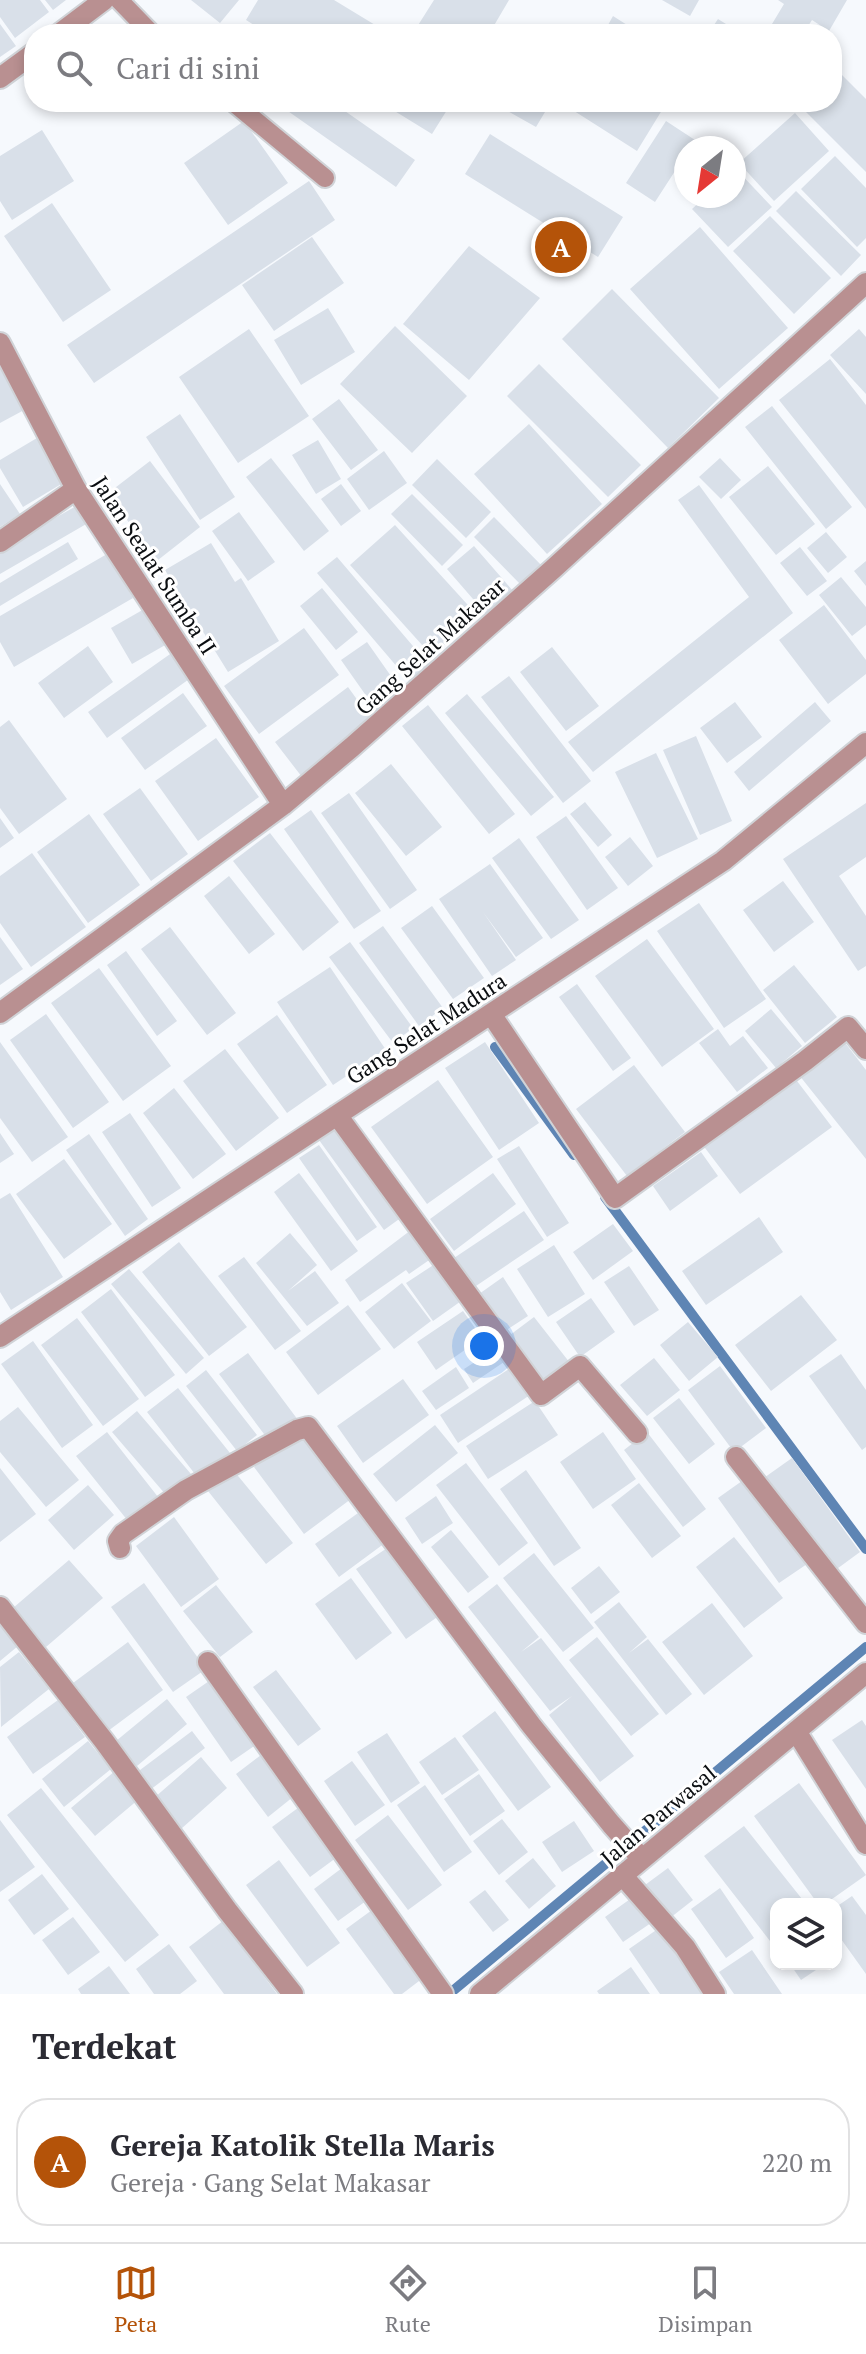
<!DOCTYPE html>
<html lang="id">
<meta charset="utf-8">
<style>
:root{--surface:#fff;--page:#f7f7f7;--text:#2b2b33;--muted:#7c7c81;--line:#e1e1e2;--accent:#b45309}
body{margin:0;font-family:"PT Serif",serif;background:var(--page);color:var(--text)}
.controls{position:absolute;right:24px;bottom:24px;display:grid;overflow:hidden;border-radius:16px;box-shadow:0 4px 12px #0003}
.controls button{width:72px;height:72px;display:grid;place-items:center;padding:0;border:0;border-bottom:2px solid var(--line);background:var(--surface);color:var(--text);font:40px sans-serif}
.compass{position:absolute;left:674px;top:136px;width:72px;height:72px;border-radius:50%;background:var(--surface);box-shadow:0 4px 12px #0003;rotate:210deg}
.you{position:absolute;left:484px;top:1346px;width:28px;height:28px;margin:-20px;border:6px solid #fff;border-radius:50%;background:#1a73e8;box-shadow:0 0 0 12px #1a73e833}
.badge{display:grid;place-items:center;width:52px;height:52px;border-radius:50%;background:var(--accent);color:#fff;font-size:26px;font-weight:700}
.pin{position:absolute;translate:-50% -50%;border:4px solid #fff;box-shadow:0 2px 8px #0006}
.list{margin:0;padding:0;list-style:none}
h2{display:flex;justify-content:space-between;align-items:center;height:104px;margin:0;padding:0 32px;font-size:34px}
h2 small{font-size:26px;font-weight:400;color:var(--muted)}
.list li{display:grid;grid-template-columns:52px 1fr auto;gap:24px;align-items:center;box-sizing:border-box;height:128px;margin:0 16px 16px;padding:0 16px;border:2px solid var(--line);border-radius:32px}
.list b{display:block;font-size:30px;white-space:nowrap}
.list p{margin:0;font-size:26px;white-space:nowrap;color:var(--muted)}
.list em{font-size:26px;font-style:normal;color:var(--muted)}
.icon{flex:none;width:44px;height:44px;fill:none;stroke:currentColor;stroke-width:2;stroke-linecap:round;stroke-linejoin:round}
.map{position:relative;flex:none;width:866px;height:1994px;overflow:hidden}
.search{position:absolute;background:var(--surface);box-shadow:0 4px 12px #0003;left:24px;right:24px;top:24px;height:88px;display:flex;align-items:center;gap:20px;box-sizing:border-box;padding:0 28px;border-radius:32px;color:var(--muted);font-size:30px}
.sheet{height:248px;background:var(--surface)}
nav{display:flex;justify-content:space-around;align-items:center;box-sizing:border-box;height:112px;border-top:2px solid var(--line);background:var(--surface);font-size:22px;color:var(--muted)}
nav a{display:grid;justify-items:center;gap:4px}
nav .on{color:var(--accent)}
.map>svg:first-child{display:block}
.lines{fill:none;stroke-linecap:round;stroke-linejoin:round}
.stream{stroke:#5e85b4;stroke-width:10}
.building{fill:#d9e0e9}
.lane-casing{stroke:#d0d3d7;stroke-width:22}
.street-casing{stroke:#d0d3d7;stroke-width:24}
.lane{stroke:#b99091;stroke-width:18}
.street{stroke:#b99091;stroke-width:20}
.labels{text-anchor:middle;dominant-baseline:central;stroke-width:6;stroke-linejoin:round;paint-order:stroke}
.street-label{font-size:22px;fill:#0b0e11;stroke:#fff}
</style>
<div class="map">
<svg width="866" height="1994" viewBox="0 0 866 1994">
<rect width="100%" height="100%" fill="#f6f9fd"/>
<g class="lines">
<path class="stream" d="M495,1047L574,1155
M605,1197L866,1549
M449,1994L866,1647"/>
</g>
<path class="building" d="M0,0H40L49,12L15,38L0,17Z
M45,0H66L53,10Z
M191,0H239L220,23Z
M258,0H334L390,34H268L246,20Z
M434,0H509L489,34H422L415,30Z
M662,0H699L690,16Z
M778,0H847L829,31L812,20L803,34H766L784,4Z
M613,16L635,30L633,34H603Z
M718,19L742,34H708Z
M0,24L16,46L0,57Z
M834,67L866,99V172L796,102H832Z
M275,102H332L415,160L396,187Z
M380,102H452L432,134Z
M509,102H551L536,127L504,109Z
M560,102H667L637,151Z
M795,113L829,151L774,201L739,163Z
M244,121L288,183L228,225L184,163Z
M666,121L695,140L690,148H686V154L655,202L626,183Z
M42,130L74,181L12,220L0,201V156Z
M490,134L623,217L598,257L465,174Z
M835,156L866,188V238L857,247L801,189Z
M734,167L772,207L728,247L692,209L706,196H734Z
M309,181L335,220L94,383L67,345Z
M796,191L861,255L841,276L776,211Z
M52,203L111,290L63,322L4,236Z
M770,216L831,278L794,314L733,251Z
M700,227L788,328L719,389L630,289Z
M312,237L344,283L274,331L242,285Z
M469,246L540,298L469,380L403,324Z
M612,289L719,398L668,448L562,339Z
M328,308L355,352L301,385L274,340Z
M395,326L467,396L412,453L340,384Z
M249,329L309,416L238,463L179,377Z
M859,329L866,337V394L830,355Z
M830,359L866,405V509L779,400Z
M0,361L26,409L0,423Z
M539,364L641,465L608,497L507,396Z
M339,399L378,450L351,470L312,419Z
M772,406L852,507L826,529L745,427Z
M180,414L235,497L200,520L146,437Z
M529,424L602,504L547,554L474,474Z
M42,435L68,480L23,507L0,468V460Z
M318,440L341,479L316,494L292,455Z
M384,451L407,483L369,510L347,479Z
M271,458L329,531L304,551L246,477Z
M720,458L741,480L721,499L699,477Z
M437,459L491,512L466,538L412,485Z
M150,461L200,527L158,560L107,494Z
M768,466L815,524L776,555L729,497Z
M0,484L20,514L0,527Z
M341,484L361,511L341,526L321,499Z
M699,485L793,613L593,772L568,742L749,597L678,500Z
M412,494L463,545L442,566L391,514Z
M78,505L88,523L0,574V549Z
M239,512L275,562L248,581L212,531Z
M494,517L544,568L524,588L474,537Z
M395,525L477,615L432,656L350,565Z
M826,532L847,557L828,573L807,548Z
M68,542L78,559L0,606V583Z
M211,543L235,582L241,578L279,641L228,672L165,570Z
M474,546L513,591L486,614L447,569Z
M800,547L827,581L807,596L780,563Z
M107,554L133,598L14,667L0,642V616Z
M337,557L430,666L410,682L317,573Z
M866,561V586L854,571Z
M841,577L866,607V625L852,636L819,595Z
M322,588L358,632L336,650L300,606Z
M824,605L866,660V674L828,704L779,640Z
M146,608L167,644L132,664L111,628Z
M304,628L339,675L259,734L224,686Z
M367,642L405,696L379,714L341,660Z
M88,646L113,682L64,718L38,683Z
M552,647L599,706L566,731L520,672Z
M173,652L192,677L107,738L88,712Z
M509,676L591,781L563,803L481,697Z
M348,687L374,723L302,777L275,742Z
M183,693L207,726L145,770L121,738Z
M467,694L554,797L531,816L445,713Z
M735,702L762,737L727,763L700,728Z
M815,702L831,721L749,791L734,772Z
M428,705L515,814L489,834L402,726Z
M9,720L67,799L19,834L0,808V727Z
M696,736L732,821L700,835L663,750Z
M216,738L259,797L198,841L155,781Z
M656,753L698,839L657,858L615,772Z
M391,764L442,827L406,856L355,793Z
M140,788L188,854L151,881L103,814Z
M349,793L417,890L390,909L321,813Z
M585,802L612,835L598,847L570,814Z
M866,803V857L839,876L866,916V966L858,971L783,859Z
M311,810L381,911L354,929L284,829Z
M89,814L140,885L88,923L37,852Z
M566,816L618,888L587,910L536,837Z
M0,818L14,838L0,848Z
M270,833L339,922L303,951L233,861Z
M630,837L653,866L628,886L605,857Z
M519,838L579,920L551,939L492,858Z
M32,853L86,927L31,967L0,923V876Z
M490,864L543,938L516,957L483,912L516,960L492,976L439,899Z
M229,876L275,934L249,954L204,896Z
M783,881L814,922L774,952L743,910Z
M699,903L766,999L724,1028L657,931Z
M432,906L484,978L453,999L401,928Z
M383,926L443,1008L419,1026L359,943Z
M170,927L236,1013L207,1035L141,949Z
M0,937L23,969L0,985Z
M647,939L714,1029L662,1067L595,976Z
M350,942L413,1028L393,1043L329,957Z
M126,951L177,1021L157,1036L107,965Z
M794,965L837,1017L805,1043L763,990Z
M330,967L386,1050L333,1085L277,1002Z
M99,968L171,1066L123,1101L51,1003Z
M577,984L631,1058L613,1071L559,997Z
M771,1009L802,1046L776,1068L745,1031Z
M46,1014L109,1102L73,1128L10,1040Z
M277,1015L327,1085L287,1113L237,1044Z
M718,1029L730,1046L743,1036L768,1068L737,1092L699,1043Z
M843,1040L866,1070V1159L799,1075Z
M0,1042L68,1137L32,1162L0,1118Z
M485,1042L539,1123L499,1150L445,1068Z
M225,1049L279,1118L236,1151L183,1081Z
M634,1065L685,1132L627,1176L576,1109Z
M794,1077L832,1127L740,1194L702,1144Z
M438,1080L493,1157L427,1204L371,1127Z
M174,1088L226,1154L193,1179L143,1113Z
M130,1113L181,1188L152,1207L102,1132Z
M338,1127L402,1217L384,1230L319,1140Z
M0,1133L14,1154L0,1163Z
M89,1134L148,1219L125,1236L66,1150Z
M319,1145L377,1227L357,1241L299,1158Z
M519,1146L569,1223L547,1237L497,1159Z
M701,1152L718,1176L670,1211L653,1186Z
M64,1159L112,1224L64,1259L16,1194Z
M299,1173L358,1251L331,1271L274,1192Z
M493,1173L516,1204L454,1251L430,1219Z
M10,1193L63,1277L11,1310L0,1292V1199Z
M524,1211L544,1240L473,1288L454,1258Z
M759,1217L783,1252L706,1305L682,1271Z
M613,1224L633,1251L593,1280L573,1252Z
M415,1227L435,1256L409,1274L406,1270L360,1302L345,1280Z
M290,1233L317,1265L288,1291L315,1271L339,1303L307,1326L256,1263Z
M179,1242L247,1327L209,1356L142,1272Z
M554,1245L585,1294L548,1317L517,1269Z
M244,1257L301,1331L275,1350L218,1276Z
M438,1262L464,1299L433,1321L406,1283Z
M629,1266L659,1310L634,1326L604,1282Z
M129,1269L204,1358L186,1374L111,1284Z
M503,1277L528,1316L505,1331L479,1294Z
M402,1283L431,1321L394,1349L365,1312Z
M111,1289L175,1375L145,1397L81,1312Z
M801,1295L837,1340L771,1391L735,1345Z
M591,1298L615,1332L580,1357L556,1322Z
M348,1305L381,1349L318,1395L286,1352Z
M463,1311L482,1338L436,1370L417,1342Z
M534,1317L570,1363L542,1385L506,1338Z
M77,1318L139,1399L103,1426L41,1345Z
M688,1322L718,1357L689,1381L660,1345Z
M33,1341L93,1425L62,1448L1,1364Z
M501,1345L510,1358L473,1383L464,1369Z
M248,1353L298,1420L270,1442L219,1374Z
M841,1354L866,1390V1447L862,1450L809,1376Z
M654,1358L680,1390L647,1416L620,1385Z
M720,1366L766,1428L734,1452L688,1390Z
M456,1367L469,1388L436,1410L422,1391Z
M512,1367L530,1395L458,1443L440,1415Z
M206,1370L257,1435L237,1451L186,1386Z
M403,1379L429,1415L363,1463L337,1426Z
M178,1388L230,1453L198,1478L147,1412Z
M679,1398L715,1444L689,1464L653,1418Z
M535,1401L558,1435L488,1479L466,1446Z
M18,1407L79,1480L46,1507L0,1452V1421Z
M137,1411L191,1474L166,1495L112,1432Z
M435,1425L458,1453L396,1502L373,1474Z
M305,1429L355,1496L304,1534L254,1467Z
M107,1432L162,1502L132,1526L76,1456Z
M603,1432L636,1479L593,1509L560,1462Z
M647,1432L706,1509L683,1527L624,1450Z
M792,1458L860,1552L830,1574L761,1480Z
M466,1463L528,1543L499,1566L436,1485Z
M0,1468L36,1514L0,1542Z
M526,1470L581,1548L554,1566L500,1489Z
M234,1471L293,1543L266,1564L208,1491Z
M749,1476L810,1562L779,1583L718,1498Z
M639,1483L681,1536L652,1558L611,1505Z
M88,1485L114,1515L74,1550L48,1520Z
M436,1496L453,1523L422,1544L405,1518Z
M365,1508L389,1540L339,1577L315,1544Z
M174,1517L219,1579L181,1607L136,1546Z
M451,1530L489,1577L468,1593L431,1547Z
M734,1537L783,1598L744,1628L696,1567Z
M393,1544L443,1613L406,1639L356,1569Z
M534,1553L594,1628L563,1652L503,1578Z
M69,1560L103,1598L46,1647L13,1608Z
M599,1566L620,1592L591,1614L571,1588Z
M351,1578L392,1633L356,1660L315,1604Z
M144,1583L206,1669L173,1692L111,1607Z
M497,1584L539,1637L521,1652L541,1638L634,1756L600,1782L549,1715L572,1696L550,1711L468,1607Z
M216,1585L253,1632L220,1657L183,1611Z
M619,1602L647,1637L629,1653L648,1639L692,1694L666,1715L594,1622Z
M712,1603L753,1656L704,1695L662,1642Z
M0,1624L18,1646L0,1661Z
M597,1637L659,1714L631,1736L569,1660Z
M128,1642L163,1690L108,1731L73,1683Z
M19,1652L49,1689L1,1727L0,1667Z
M276,1670L321,1729L298,1746L253,1687Z
M212,1679L257,1744L231,1762L186,1697Z
M167,1699L187,1724L137,1766L116,1741Z
M58,1700L85,1737L33,1774L7,1737Z
M495,1711L551,1787L518,1811L462,1736Z
M862,1720L866,1726V1789L832,1740Z
M192,1731L205,1748L150,1790L136,1773Z
M387,1733L420,1783L391,1803L357,1752Z
M455,1737L479,1770L442,1795L419,1762Z
M88,1741L111,1769L64,1807L42,1779Z
M261,1755L293,1797L268,1817L236,1774Z
M201,1757L227,1788L181,1829L154,1798Z
M352,1761L385,1805L355,1826L324,1781Z
M115,1771L139,1799L95,1836L71,1808Z
M479,1774L505,1811L470,1836L444,1799Z
M799,1783L866,1875L825,1904H818L754,1816Z
M425,1785L472,1852L444,1872L397,1805Z
M41,1788L159,1935L125,1962L7,1815Z
M302,1805L340,1855L310,1877L272,1827Z
M388,1815L442,1885L408,1910L355,1840Z
M502,1819L528,1852L499,1875L473,1841Z
M0,1820L35,1867L0,1892Z
M574,1821L594,1851L562,1872L542,1842Z
M744,1826L806,1904H776V1936L770,1941L704,1856Z
M533,1858L556,1886L529,1909L505,1881Z
M279,1860L340,1943L307,1967L246,1885Z
M342,1868L366,1901L338,1921L314,1889Z
M668,1868L693,1900L670,1918L645,1885Z
M42,1874L69,1909L34,1935L8,1900Z
M720,1888L754,1938L726,1958L691,1909Z
M485,1890L509,1920L493,1932L469,1902Z
M852,1896L866,1915V1974L836,1932V1907Z
M633,1897L651,1923L623,1942L605,1917Z
M372,1910L423,1978L402,1994H394L346,1929Z
M73,1917L100,1952L68,1975L42,1940Z
M223,1921L277,1994H224L189,1947Z
M662,1926L710,1994H660L629,1949Z
M169,1944L197,1981L180,1994H154L136,1969Z
M752,1950L782,1994H734L719,1972Z
M790,1964H825L801,1980Z
M109,1966L130,1994H81L78,1989Z
M631,1967L650,1994H599L597,1991Z"/>
<g class="lines">
<g class="lane-casing">
<path id="lane" d="M119,0L152,34
M233,102L325,178"/>
</g>
<g class="street-casing">
<path id="street" d="M59,34L104,0
M0,78L34,53
M0,343L76,489L283,805
M0,542L76,489
M0,1013L283,805L352,747L553,569L866,283
M491,1014L615,1198L805,1061L848,1027L866,1049
M337,1115L541,1395L580,1366L637,1433
M0,1337L723,861L866,743
M736,1457L866,1623
M120,1548L118,1541L123,1534L186,1490L297,1430L308,1427L531,1725L611,1824L642,1859
M0,1607L104,1741L227,1910L293,1994
M208,1662L443,1994
M796,1731L866,1844
M623,1876L685,1947L715,1994
M480,1994L866,1673"/>
</g>
<use href="#lane" class="lane"/>
<use href="#street" class="street"/>
</g>
<g class="labels">
<g class="street-label">
<text transform="translate(155 565) rotate(57)">Jalan Sealat Sumba II</text>
<text transform="translate(430 646) rotate(-42)">Gang Selat Makasar</text>
<text transform="translate(426 1028) rotate(-33)">Gang Selat Madura</text>
<text transform="translate(658 1815) rotate(-40)">Jalan Parwasal</text>
</g>
</g>
</svg>
<div class="controls">
<button><svg class="icon" aria-label="layers" viewBox="0 0 24 24"><path d="M12 4l9 5-9 5-9-5zM3 14l9 5 9-5"/></svg></button>
</div>
<svg class="compass" viewBox="-18 -18 36 36"><path d="M0-13l5 13h-10z" fill="#e53935"/><path d="M0 13l5-13h-10z" fill="#7c7c81"/></svg>
<div class="you"></div>
<div class="pin badge" style="left:561px;top:247px">A</div>
<div class="search"><svg class="icon" aria-label="search" viewBox="0 0 24 24"><circle cx="10" cy="10" r="6"/><path d="M15 15l6 6"/></svg>Cari di sini</div>
</div>
<section class="sheet">
<h2>Terdekat<small></small></h2>
<ul class="list">
<li><span class="badge">A</span><div><b>Gereja Katolik Stella Maris</b><p>Gereja · Gang Selat Makasar</p></div><em>220 m</em></li>
</ul>
</section>
<nav>
<a class="on"><svg class="icon" aria-label="map" viewBox="0 0 24 24"><path d="M3 6l6-2 6 2 6-2v14l-6 2-6-2-6 2zM9 4v14M15 6v14"/></svg>Peta</a>
<a><svg class="icon" aria-label="directions" viewBox="0 0 24 24"><path d="M12 3l9 9-9 9-9-9zM9 14v-3h6M13 9l2 2-2 2"/></svg>Rute</a>
<a><svg class="icon" aria-label="saved" viewBox="0 0 24 24"><path d="M7 4h10v16l-5-4-5 4z"/></svg>Disimpan</a>
</nav>
